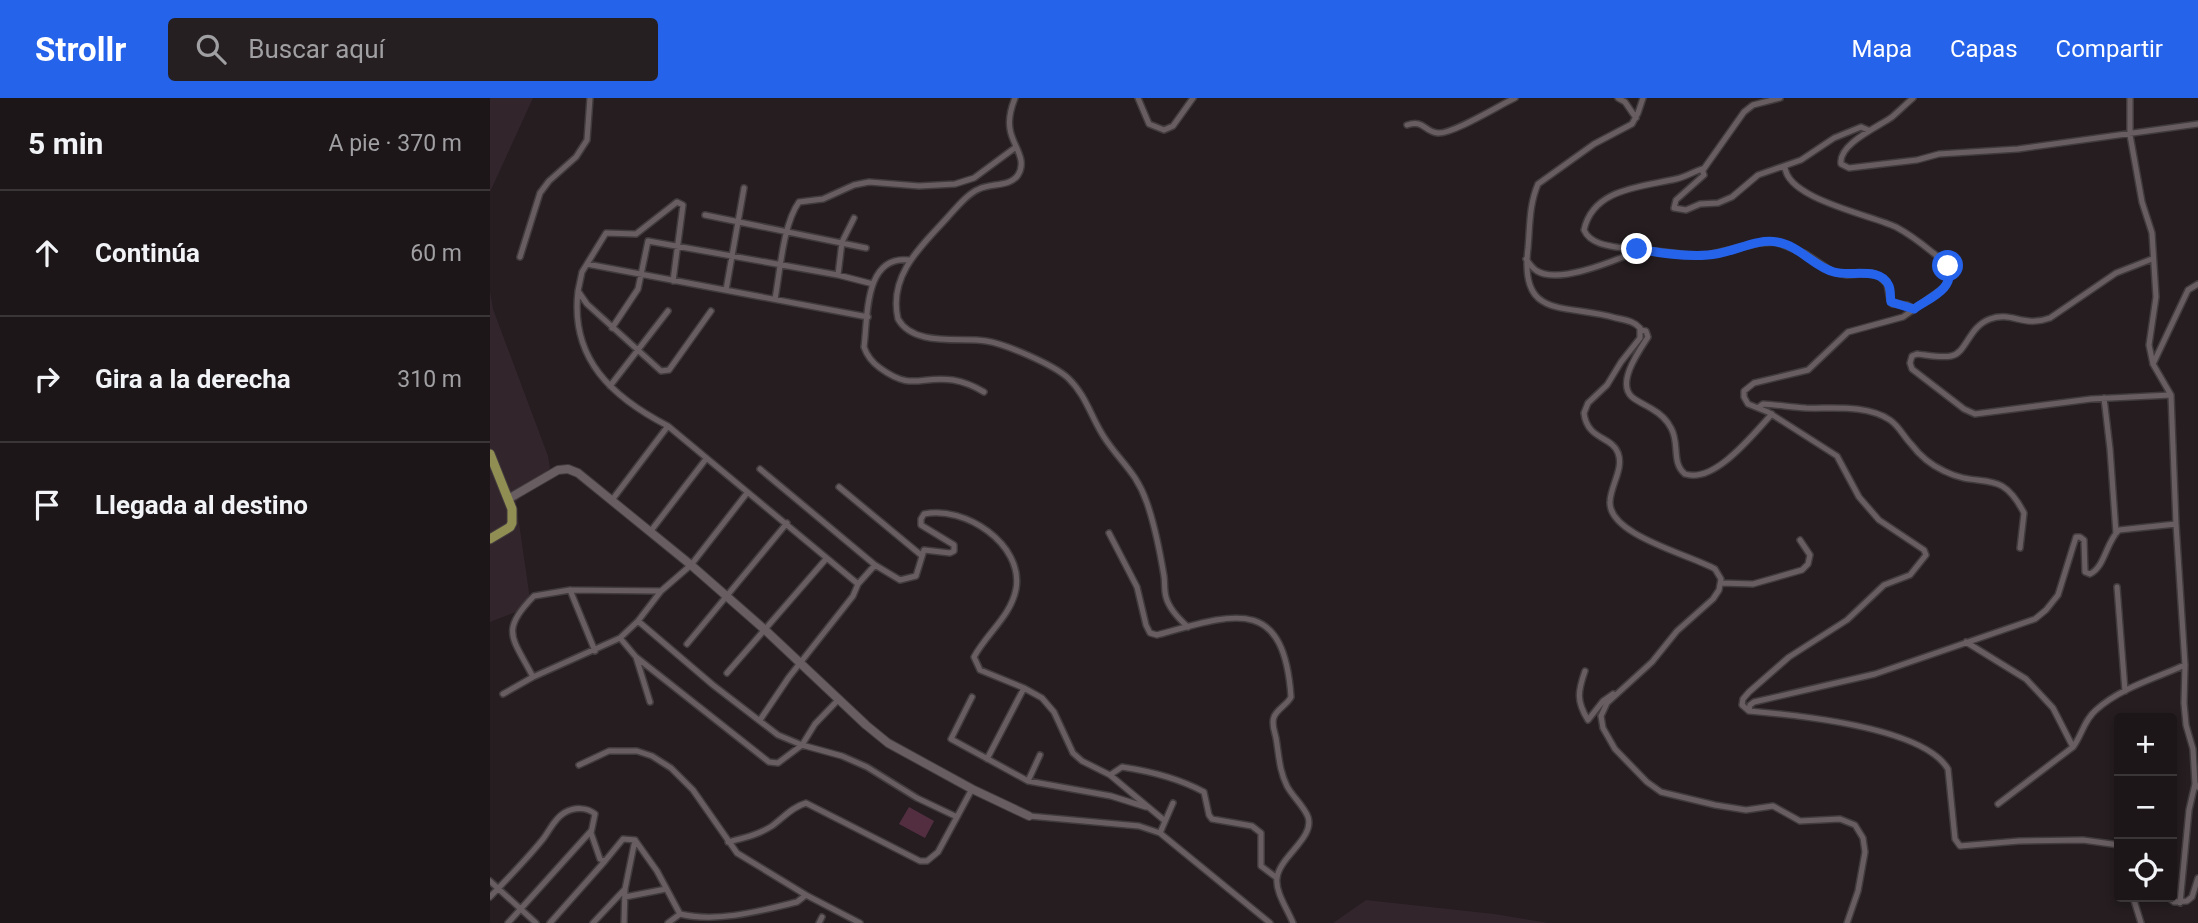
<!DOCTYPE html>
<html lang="es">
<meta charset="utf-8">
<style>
:root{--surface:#1c1618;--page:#251f21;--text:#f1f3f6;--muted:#a09fa2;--line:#3a3537;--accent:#2563eb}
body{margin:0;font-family:Roboto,sans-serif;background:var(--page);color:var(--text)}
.controls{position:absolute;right:21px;bottom:21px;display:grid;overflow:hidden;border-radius:7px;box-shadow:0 4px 10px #0003}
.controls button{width:63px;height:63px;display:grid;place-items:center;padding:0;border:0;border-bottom:2px solid var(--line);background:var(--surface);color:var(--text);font:35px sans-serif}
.stop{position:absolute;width:21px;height:21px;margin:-16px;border:5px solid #2563eb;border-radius:50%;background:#fff}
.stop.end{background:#2563eb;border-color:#fff;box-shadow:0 2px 7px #0008}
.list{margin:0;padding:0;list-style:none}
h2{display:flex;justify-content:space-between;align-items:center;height:91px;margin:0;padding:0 28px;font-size:30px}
h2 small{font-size:23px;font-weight:400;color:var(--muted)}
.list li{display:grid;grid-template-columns:46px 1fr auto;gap:21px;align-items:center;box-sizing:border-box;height:126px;padding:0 28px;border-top:2px solid var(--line)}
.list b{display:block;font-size:26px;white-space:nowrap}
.list em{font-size:23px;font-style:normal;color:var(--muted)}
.icon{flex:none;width:38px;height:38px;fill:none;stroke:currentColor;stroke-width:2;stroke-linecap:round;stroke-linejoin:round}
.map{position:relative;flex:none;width:1708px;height:825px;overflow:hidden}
header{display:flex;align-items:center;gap:42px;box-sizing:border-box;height:98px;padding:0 35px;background:var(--accent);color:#fff}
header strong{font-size:33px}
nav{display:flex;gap:38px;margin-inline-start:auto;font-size:24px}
.search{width:490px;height:63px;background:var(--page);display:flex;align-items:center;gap:18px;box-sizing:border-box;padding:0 24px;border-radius:7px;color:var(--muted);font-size:26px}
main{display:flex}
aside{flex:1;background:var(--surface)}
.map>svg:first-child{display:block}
.built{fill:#33252c}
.green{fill:#532e41}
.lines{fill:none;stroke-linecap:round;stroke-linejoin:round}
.street-casing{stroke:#413b3d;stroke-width:8}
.secondary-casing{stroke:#413b3d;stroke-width:10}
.primary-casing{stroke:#413b3d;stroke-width:11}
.street{stroke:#685e62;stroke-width:5}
.secondary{stroke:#685e62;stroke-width:8}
.primary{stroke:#908e53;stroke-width:9}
.route{stroke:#2563eb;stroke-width:9}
</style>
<header>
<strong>Strollr</strong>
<div class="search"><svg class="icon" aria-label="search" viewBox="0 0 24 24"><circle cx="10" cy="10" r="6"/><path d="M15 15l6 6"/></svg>Buscar aquí</div>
<nav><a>Mapa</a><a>Capas</a><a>Compartir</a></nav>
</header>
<main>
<aside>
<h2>5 min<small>A pie · 370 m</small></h2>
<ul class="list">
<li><svg class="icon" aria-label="ahead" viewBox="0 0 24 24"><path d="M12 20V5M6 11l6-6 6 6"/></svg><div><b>Continúa</b></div><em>60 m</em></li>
<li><svg class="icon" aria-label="right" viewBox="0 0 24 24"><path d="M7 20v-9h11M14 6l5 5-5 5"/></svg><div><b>Gira a la derecha</b></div><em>310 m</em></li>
<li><svg class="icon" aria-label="arrive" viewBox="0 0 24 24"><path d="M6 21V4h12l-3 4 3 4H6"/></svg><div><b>Llegada al destino</b></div></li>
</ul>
</aside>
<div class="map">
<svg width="1708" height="825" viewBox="0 0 1708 825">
<rect width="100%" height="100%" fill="#251d20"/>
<path class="built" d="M0,0H43L0,94Z
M0,193L3,211L58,358L60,370L26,404L41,508L0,524Z
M876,802L1004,816L1059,825H843Z"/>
<path class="green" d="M419,709L444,723L435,740L409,726Z"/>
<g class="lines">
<g class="street-casing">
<path id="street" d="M525,0C521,10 518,20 520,31C522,47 538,61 528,77C520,89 501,85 489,91C477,96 466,110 457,120C431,148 398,178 408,221C424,249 470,239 496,243C516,246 564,267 578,280C596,297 601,319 614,339C630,364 646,373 657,405C665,428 670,454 674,478C675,485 674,492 676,499C679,511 689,521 698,529
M648,0L659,26L674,32L683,28L703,0
M1128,0L1135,4L1146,20
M1153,0L1148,15L1142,26L1104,46L1048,86C1039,107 1040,128 1038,150C1029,223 1075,205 1126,220C1135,222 1144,223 1150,230V240L1131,264L1117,287L1098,305L1094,315C1097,342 1122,338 1128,355C1134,370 1121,387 1120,403C1117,437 1201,457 1225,471L1231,481L1229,492L1223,501L1187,533L1162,564L1117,605L1111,618L1113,630L1125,651L1157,684L1171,694L1225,707L1256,712L1283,708L1310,723L1350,721L1365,727L1373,740L1375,754L1368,793L1357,825
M1423,0C1416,6 1409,13 1402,19C1388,29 1348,46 1351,66L1359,70L1427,62L1449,56L1528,51L1708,26
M1640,0V37L1652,104L1662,135L1666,199L1659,247L1663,266L1681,297L1686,426L1695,567L1694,605L1696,627L1703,651L1705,686L1708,689
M917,27C934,21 934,34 948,35C963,36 1008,8 1025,0
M1295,69C1297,101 1381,117 1406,129C1419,136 1431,145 1442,154C1452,162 1460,166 1460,179L1455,189L1413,219L1358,234L1318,272L1264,285L1254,293V299L1258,306L1278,314L1347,358L1369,399L1389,422L1434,452L1436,457L1420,477L1394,487L1357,522L1299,559L1259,594L1253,601L1252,607L1259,613C1306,617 1433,629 1458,671L1465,741L1470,748L1529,743L1593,742L1629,747
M1213,72L1254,14L1263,7L1290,0
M215,117L376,150
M1136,153L1148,151L1199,157H1218L1269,145L1286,144L1316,156L1343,174L1357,177L1381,175L1389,178L1397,186L1400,202L1403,206L1417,207L1424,211
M30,159L50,95L59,83L86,59L97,42L100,0
M1036,161C1039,165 1042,170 1047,173C1067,185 1113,167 1133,159L1136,155L1133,150C1119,148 1100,146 1094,132C1103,90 1152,89 1186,81C1195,79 1203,74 1212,71L1214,77L1186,102L1184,110L1196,112L1210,106L1228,105L1242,99L1268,77L1311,62L1344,40L1371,29L1378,32
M1662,161L1626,175L1560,220C1534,230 1522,213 1500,221C1478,229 1477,255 1461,258C1451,260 1437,257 1427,256L1422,258L1420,265L1422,271L1474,311L1485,316L1601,301L1681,297
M419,162C374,157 378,218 374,249C377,258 383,265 390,270C423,294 430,277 463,282C475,284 484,288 494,294
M97,166L378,219
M348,177L352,144L364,120
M183,183L193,107L187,104L146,136L116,135L92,174L88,193L97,206L171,273L179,272L221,213
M236,192L254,90
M88,193C80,261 122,299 178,328L368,486L385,467
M285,201C290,174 293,126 309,104L333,101L364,87L379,84L429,88L465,86L484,80L526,49
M122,230L148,191L158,143L348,177L383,186
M1151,232L1156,233L1158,239C1149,253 1126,285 1142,299C1148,304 1156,307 1162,311C1169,315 1177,322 1181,330C1190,345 1181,365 1195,376C1225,386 1264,335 1282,316
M1663,266L1698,192L1708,186
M120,288L178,213
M1614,300L1620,351L1626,435
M1269,309L1273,306C1287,307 1302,309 1316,310C1342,311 1376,306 1400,322C1409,328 1414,339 1421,346C1430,358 1441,367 1454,373C1492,392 1510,368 1534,415L1530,450
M270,371L385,467L410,482L426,478L434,452L460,455L464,453V447L431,427V421L434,416C474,407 534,446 526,491C521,518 496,536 484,559L490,572L534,590L552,600L564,614L583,655L592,663L620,677L675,723
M349,389L431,457
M122,402L178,328
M160,434L216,361
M619,435L647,489L656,527L660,535L667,537C743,516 794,496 801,599C797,607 787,611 784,619C781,626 785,634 786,640C789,657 789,672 797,688C802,698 814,708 818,719C825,740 789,759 787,780C785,794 798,812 803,825
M1231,485L1263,486L1312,472L1318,466L1320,457L1310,442
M1627,489L1635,593
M80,492L105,553
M148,523L223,587L288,637L312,647L352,658L377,669L427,700L467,719L482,691
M130,540L146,559
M1476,544L1536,581L1563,610L1583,649
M197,546L297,425
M1095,573C1088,593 1086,603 1098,622L1113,603L1123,596
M237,575L336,461
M43,579C23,540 9,533 44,498L80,492L170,493
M13,596L43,579L130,540L148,523L171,493L201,467L257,395
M482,599L461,641L538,683L621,698L656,709
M160,604L146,559L279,664L288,665L312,647L325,626L349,601
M1259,613L1260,607L1264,604L1385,576L1545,521L1556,512L1568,497L1586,439H1590L1594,442L1595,474L1600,476C1615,469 1616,444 1629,432L1686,426
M270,622L299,579L363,498L368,486
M497,661L534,590
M89,667L119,653H147L162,658L181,670L203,692L247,755L316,797L370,825
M620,677L632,669C659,673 690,681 714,694L719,717L722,721L762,728L771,735V768L787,780
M538,683L550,657
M1508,706L1583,649C1592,637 1594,622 1606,612C1630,590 1666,580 1695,567
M539,718L649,728L670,735L780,825
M670,735L683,705
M238,744C253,740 268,737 282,728C293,720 302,709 316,705L430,763H437L448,754L467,719
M0,783L46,825
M0,799C18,780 37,761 53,741C60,732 64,721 74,715C84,709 97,709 105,716L101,735L110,761L115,763L133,741L145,742L167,773L190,816C227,825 270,813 307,804L316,797
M135,799L176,791
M1643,799L1651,825
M1678,799L1684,804L1697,803L1702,799L1708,780
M1690,805L1699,712L1705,686
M18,825L101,733
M60,825L115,763
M103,825L135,791
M134,825L135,791L145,742
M178,825L190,816
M329,825L332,819"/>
</g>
<g class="secondary-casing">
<path id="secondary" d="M18,401L68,372L78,371L88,375L201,467L274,531L376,627L398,645L482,691L539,718"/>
</g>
<g class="primary-casing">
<path id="primary" d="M0,356L22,411V425L20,429L0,441"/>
</g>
<use href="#street" class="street"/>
<use href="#secondary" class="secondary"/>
<use href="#primary" class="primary"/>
</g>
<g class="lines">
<path class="route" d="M1147,151C1170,155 1195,159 1218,157C1241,156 1265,140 1287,144C1310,148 1324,169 1344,174C1361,179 1391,168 1399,188C1401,193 1400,199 1401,204L1424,211C1439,200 1466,191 1458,168"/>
</g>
</svg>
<div class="controls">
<button>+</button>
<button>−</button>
<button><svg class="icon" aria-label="locate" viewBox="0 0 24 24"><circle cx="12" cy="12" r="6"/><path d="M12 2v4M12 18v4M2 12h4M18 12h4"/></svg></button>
</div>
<div class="stop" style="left:1458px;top:168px"></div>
<div class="stop end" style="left:1147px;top:151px"></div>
</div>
</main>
